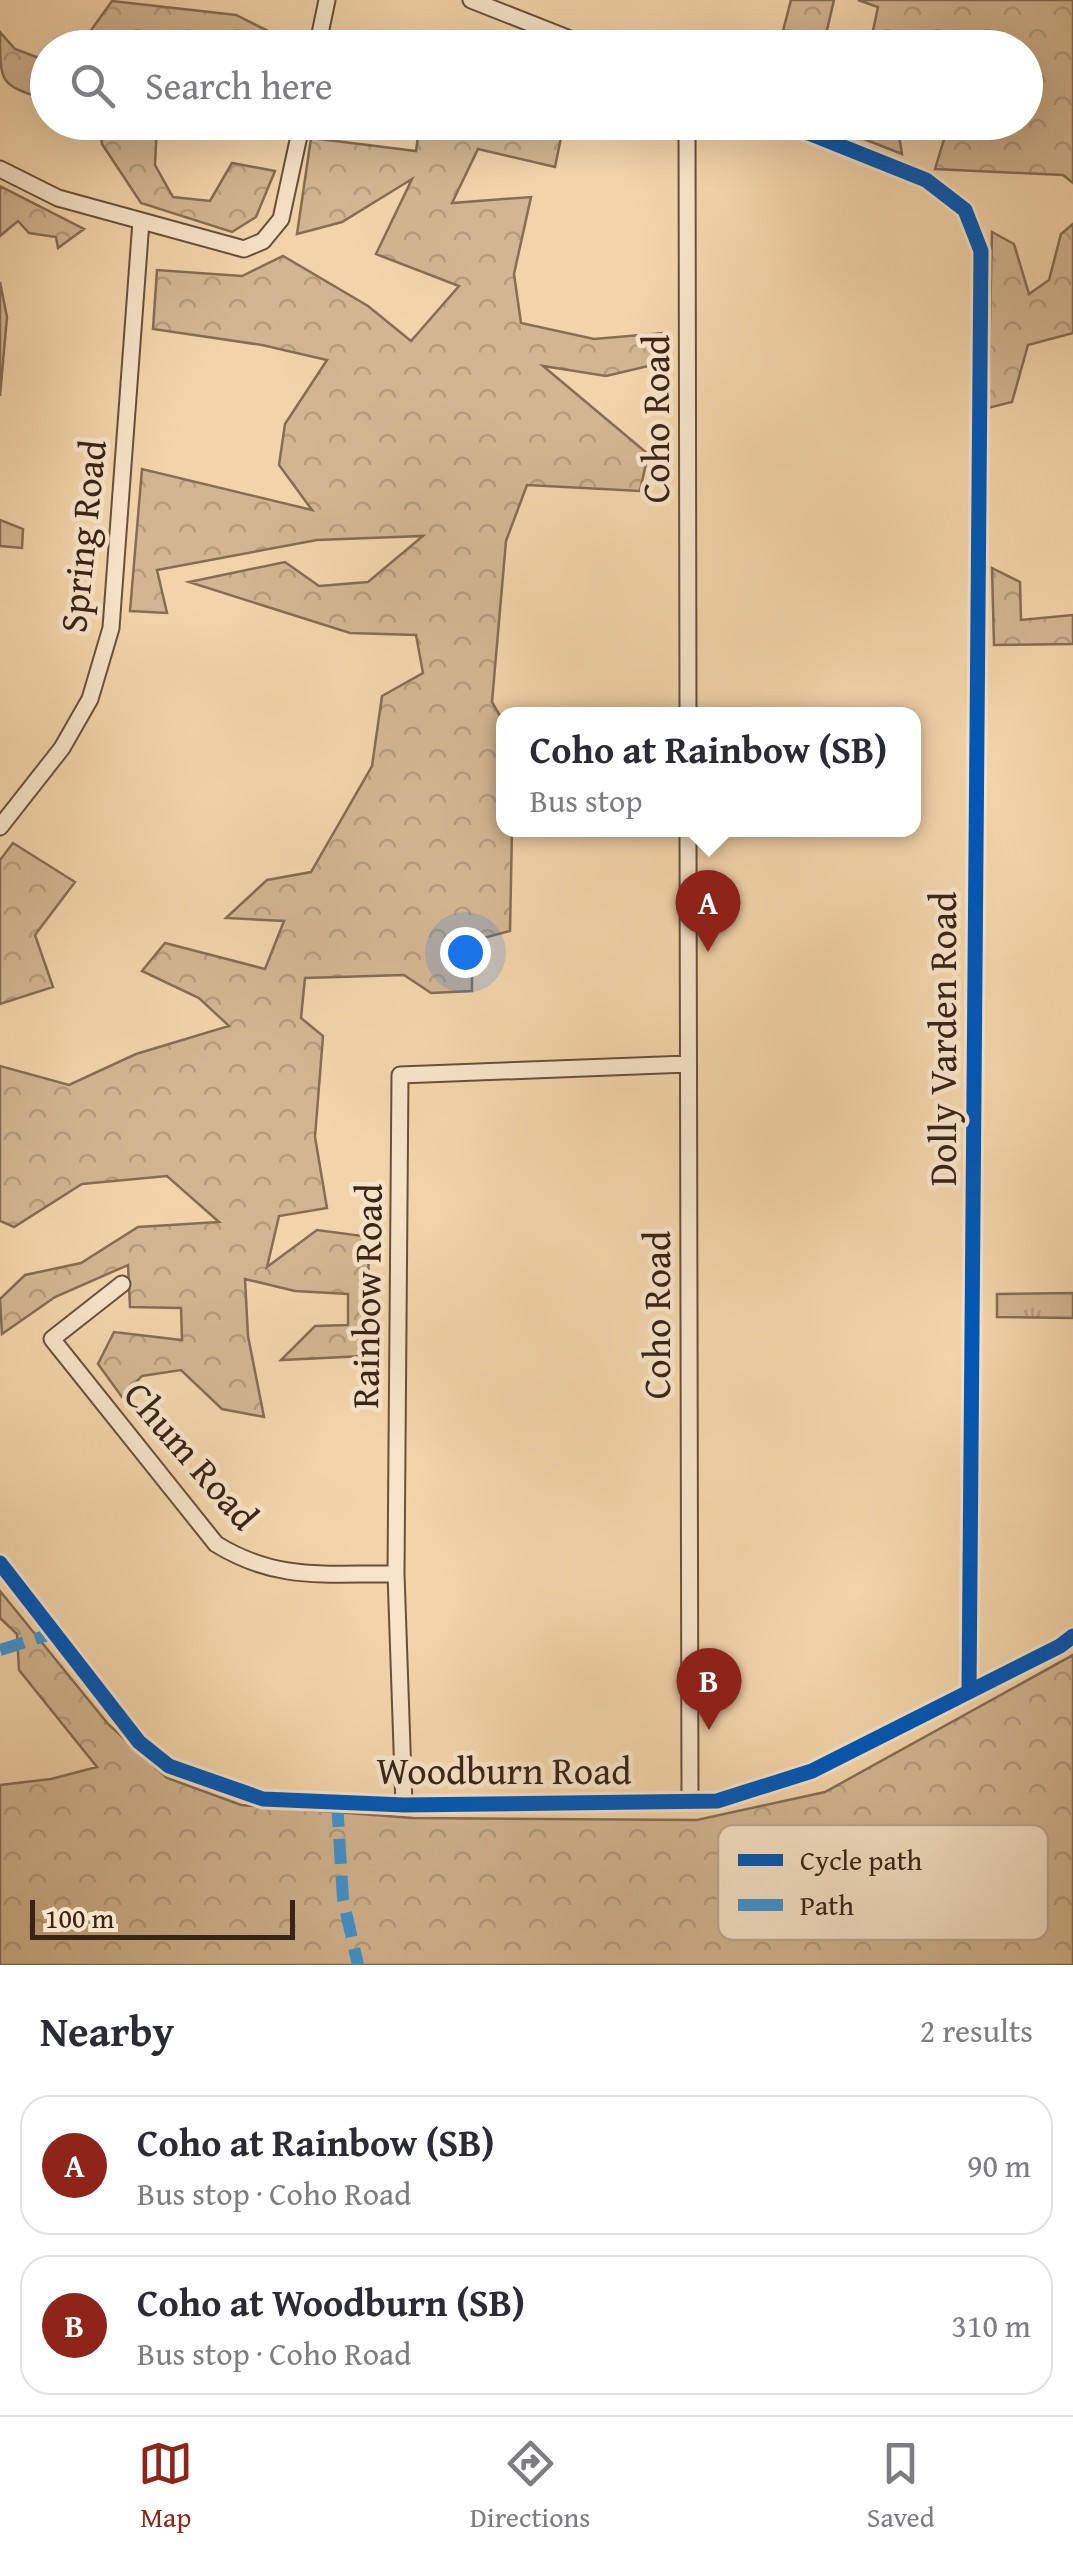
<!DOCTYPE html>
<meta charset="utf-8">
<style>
:root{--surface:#fff;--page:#f2f2f3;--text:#2b2b33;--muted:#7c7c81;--line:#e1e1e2;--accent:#8f2418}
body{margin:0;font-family:"Gentium Book Plus",serif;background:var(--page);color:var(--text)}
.scale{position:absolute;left:30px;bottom:25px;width:265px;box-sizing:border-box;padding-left:10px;border:5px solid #392416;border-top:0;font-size:28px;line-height:35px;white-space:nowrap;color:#392416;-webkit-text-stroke:8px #f7e3c8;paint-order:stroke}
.you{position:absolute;left:465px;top:952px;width:35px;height:35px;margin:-25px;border:8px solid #fff;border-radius:50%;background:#1a73e8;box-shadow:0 0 0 15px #1a73e833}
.badge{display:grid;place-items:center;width:65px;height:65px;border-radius:50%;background:var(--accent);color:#fff;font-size:32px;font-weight:700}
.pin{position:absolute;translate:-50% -82px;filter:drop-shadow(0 2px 5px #0008)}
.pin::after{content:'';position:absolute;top:52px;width:35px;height:30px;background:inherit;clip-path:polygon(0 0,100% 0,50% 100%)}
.popup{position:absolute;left:496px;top:707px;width:425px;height:130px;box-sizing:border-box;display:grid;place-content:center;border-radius:20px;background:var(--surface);filter:drop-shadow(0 2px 8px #0005);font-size:32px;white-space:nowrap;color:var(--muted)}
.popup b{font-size:38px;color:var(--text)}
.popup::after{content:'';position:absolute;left:50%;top:100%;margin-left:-20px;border:20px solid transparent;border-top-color:var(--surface)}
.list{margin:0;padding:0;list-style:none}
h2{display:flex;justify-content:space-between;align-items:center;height:130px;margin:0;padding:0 40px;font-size:42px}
h2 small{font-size:32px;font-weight:400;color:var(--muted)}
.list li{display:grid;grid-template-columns:65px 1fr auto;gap:30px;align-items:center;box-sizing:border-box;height:140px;margin:0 20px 20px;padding:0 20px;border:2px solid var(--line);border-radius:30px}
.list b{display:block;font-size:38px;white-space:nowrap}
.list p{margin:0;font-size:32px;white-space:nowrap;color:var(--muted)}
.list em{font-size:32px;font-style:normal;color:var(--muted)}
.icon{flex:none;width:55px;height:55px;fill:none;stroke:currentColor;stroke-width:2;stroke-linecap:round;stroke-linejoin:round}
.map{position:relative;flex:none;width:1073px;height:1965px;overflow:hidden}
.search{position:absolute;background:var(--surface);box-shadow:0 10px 40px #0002;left:30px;right:30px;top:30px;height:110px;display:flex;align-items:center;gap:25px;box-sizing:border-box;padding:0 35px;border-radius:55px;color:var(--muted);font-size:38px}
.sheet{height:450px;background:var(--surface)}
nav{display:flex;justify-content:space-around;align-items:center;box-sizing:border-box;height:140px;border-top:2px solid var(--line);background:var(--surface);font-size:28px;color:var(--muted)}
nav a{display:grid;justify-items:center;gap:5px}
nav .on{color:var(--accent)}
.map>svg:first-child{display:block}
.grass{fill:url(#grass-tufts);stroke:#866d54;stroke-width:2.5}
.forest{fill:url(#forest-crowns);stroke:#866d54;stroke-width:2.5}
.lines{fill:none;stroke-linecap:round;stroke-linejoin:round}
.street-casing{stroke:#68503b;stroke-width:19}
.street{stroke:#f7e3c8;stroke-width:15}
.quiet{stroke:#3e95d4;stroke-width:12;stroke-dasharray:25 12;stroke-linecap:butt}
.cycleway-casing{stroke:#f7e3c8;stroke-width:21}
.cycleway{stroke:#0057b8;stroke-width:15}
.labels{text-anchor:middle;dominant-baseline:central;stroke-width:9;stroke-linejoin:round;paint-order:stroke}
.street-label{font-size:38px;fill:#392416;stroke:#f7e3c8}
.key{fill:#f7e3c8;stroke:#beaa93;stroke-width:2.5}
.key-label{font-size:28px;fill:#392416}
</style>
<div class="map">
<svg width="1073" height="1965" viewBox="0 0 1073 1965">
<defs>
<pattern id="grass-tufts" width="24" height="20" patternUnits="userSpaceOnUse" patternTransform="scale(2.5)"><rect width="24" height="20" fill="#d3b691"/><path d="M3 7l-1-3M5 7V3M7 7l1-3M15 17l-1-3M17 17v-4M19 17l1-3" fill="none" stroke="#b69c7c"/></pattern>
<pattern id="forest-crowns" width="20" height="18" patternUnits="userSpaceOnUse" patternTransform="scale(2.5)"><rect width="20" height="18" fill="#d3b691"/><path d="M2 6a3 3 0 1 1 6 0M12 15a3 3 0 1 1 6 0" fill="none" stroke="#b69c7c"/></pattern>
</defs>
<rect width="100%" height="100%" fill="#f3d4aa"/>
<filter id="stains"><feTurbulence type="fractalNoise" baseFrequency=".002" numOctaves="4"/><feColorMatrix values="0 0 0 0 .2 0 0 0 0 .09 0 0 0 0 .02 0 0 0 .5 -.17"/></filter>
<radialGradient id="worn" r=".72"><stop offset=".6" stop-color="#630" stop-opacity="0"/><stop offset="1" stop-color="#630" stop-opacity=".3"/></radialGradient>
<path class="grass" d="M1073,1293V1318L997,1317V1294Z"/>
<path class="forest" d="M791,0H834L823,47H787L783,31Z
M858,0H1073V183L1063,175L935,169L949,123L1026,122V48L874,47L870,45L878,7Z
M112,1L236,15L268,31L264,47H79Z
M0,32L15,49L47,61V100C0,84 0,86 0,32Z
M441,35L497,47H414L415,41Z
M100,123H157L155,165L173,197L210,201L232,163L275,171L256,217L232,232L141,203L102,144Z
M420,123H564L555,167L478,149L452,203L531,197L514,274L521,323L594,339L663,333L661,363L606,376L543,366L648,454L640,491L527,485L506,541L492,702L503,721V830H512L510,931L472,941V991L431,993L404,975L305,978L301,1018L323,1036L315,1137L327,1208L279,1216L267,1267L317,1230L370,1237L364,1356L281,1360L315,1326L348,1325V1294L295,1291L245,1279L248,1336L264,1417L222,1409L181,1370L142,1376L122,1397L98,1364L114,1332L182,1340L181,1308L130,1307L128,1265L55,1297L2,1334L0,1299L25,1275L81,1263L138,1227L219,1222L167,1176L82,1184L14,1227L0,1221V1066L69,1085L136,1054L229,1026L199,998L142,971L165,943L265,969L284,921L226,918L267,880L311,872L372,766L382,696L423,673L416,635L350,633L189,582L285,562L319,586L368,582L423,536L317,540L157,570L167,613L130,611L142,469L312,510L279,465L285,424L327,360L262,345L153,329L157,270L242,276L283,256L368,306L411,341L459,286L376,254L412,179L342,222L297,234L311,138L416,151Z
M823,123H897L902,154Z
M0,186L84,229L58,248L56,237L29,233L18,221L0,236Z
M1073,224V333L1028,345L1012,402L988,408L992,232L1014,244L1029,294L1049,280L1061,234Z
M0,282L7,317L0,396Z
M0,520L23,529L22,548L0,546Z
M992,568L1020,582L1021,620L1073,615V644L994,645Z
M13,843L75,882L35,935L53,987L0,1004V860Z
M0,1591L108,1724L167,1778L241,1805L413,1818L697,1820L825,1792L1073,1655V1965H0V1785L51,1779L97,1767L19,1670L17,1634L0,1618Z"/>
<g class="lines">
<g class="street-casing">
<path id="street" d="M471,0L593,48
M317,48L327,0
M687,122L688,714
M781,122L926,180L965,210L981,251L969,1691
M0,169L58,198L244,249L263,241L281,219L302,122
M0,827L62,748L90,699L111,628L141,221
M688,830L690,1801
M122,1284L52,1339L216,1544C278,1582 326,1573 396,1574
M0,1563L139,1742L169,1766L263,1799L404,1805L717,1801L812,1771L1060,1646L1073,1636
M404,1805L396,1574L400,1075L688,1064"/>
</g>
<use href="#street" class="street"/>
<path class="quiet" d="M0,1650L54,1633
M337,1802L343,1899L358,1965"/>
<g class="cycleway-casing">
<path id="cycleway" d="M781,122L926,180L965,210L981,251L969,1691
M0,1563L139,1742L169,1766L263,1799L404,1805L717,1801L812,1771L1060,1646L1073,1636"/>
</g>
<use href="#cycleway" class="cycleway"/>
</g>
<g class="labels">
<g class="street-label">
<text transform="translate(655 419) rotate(-90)">Coho Road</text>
<text transform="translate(82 536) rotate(-84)">Spring Road</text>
<text transform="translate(942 1039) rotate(-90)">Dolly Varden Road</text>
<text transform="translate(366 1296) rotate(-89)">Rainbow Road</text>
<text transform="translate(656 1315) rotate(-90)">Coho Road</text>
<text transform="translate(192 1455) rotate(49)">Chum Road</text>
<text x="504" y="1770">Woodburn Road</text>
</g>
</g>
<rect x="718" y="1825" width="330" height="115" rx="15" class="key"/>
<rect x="738" y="1854" width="45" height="12" fill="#0057b8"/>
<rect x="738" y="1899" width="45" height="12" fill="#3e95d4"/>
<g class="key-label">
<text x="800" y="1870">Cycle path</text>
<text x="800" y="1915">Path</text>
</g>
<rect width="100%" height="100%" filter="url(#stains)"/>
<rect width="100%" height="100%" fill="url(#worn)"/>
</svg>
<div class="scale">100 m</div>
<div class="you"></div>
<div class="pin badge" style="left:708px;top:952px">A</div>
<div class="popup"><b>Coho at Rainbow (SB)</b>Bus stop</div>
<div class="pin badge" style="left:709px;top:1730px">B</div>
<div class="search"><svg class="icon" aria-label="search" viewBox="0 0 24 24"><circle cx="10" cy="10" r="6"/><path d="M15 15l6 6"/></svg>Search here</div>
</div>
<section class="sheet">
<h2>Nearby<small>2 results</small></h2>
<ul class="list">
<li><span class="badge">A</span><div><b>Coho at Rainbow (SB)</b><p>Bus stop · Coho Road</p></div><em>90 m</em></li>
<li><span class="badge">B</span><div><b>Coho at Woodburn (SB)</b><p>Bus stop · Coho Road</p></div><em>310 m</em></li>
</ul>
</section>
<nav>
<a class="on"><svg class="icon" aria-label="map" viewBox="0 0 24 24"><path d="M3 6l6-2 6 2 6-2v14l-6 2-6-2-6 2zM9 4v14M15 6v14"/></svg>Map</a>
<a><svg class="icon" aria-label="directions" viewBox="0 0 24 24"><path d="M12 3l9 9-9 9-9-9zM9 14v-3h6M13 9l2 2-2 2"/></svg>Directions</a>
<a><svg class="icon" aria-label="saved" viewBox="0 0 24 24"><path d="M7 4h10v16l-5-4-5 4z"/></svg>Saved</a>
</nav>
